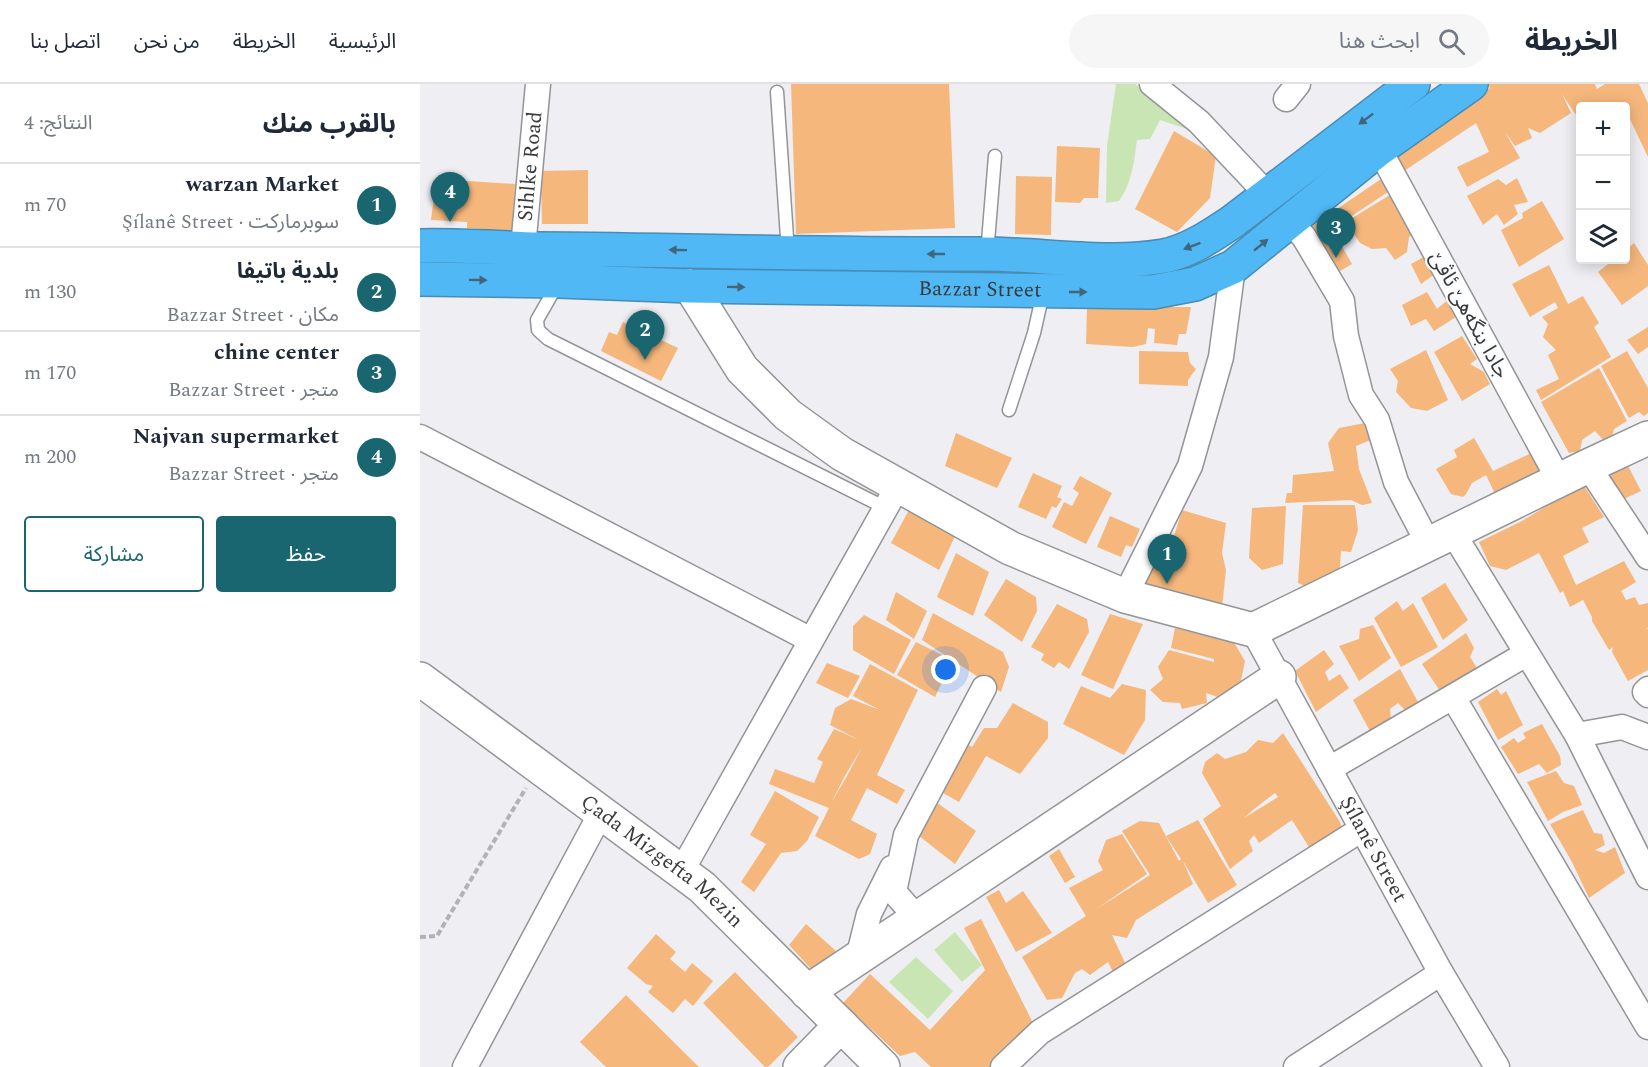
<!DOCTYPE html>
<html lang="ar">
<meta charset="utf-8">
<style>
:root{--surface:#fff;--page:#f6f6f7;--text:#1f2937;--muted:#747a83;--line:#e0e1e3;--accent:#1a6670}
body{margin:0;font-family:Spectral,"Noto Sans Arabic",serif;background:var(--page);color:var(--text);direction:rtl}
.controls{position:absolute;right:18px;top:18px;display:grid;overflow:hidden;border-radius:6px;box-shadow:0 3px 15px #0003}
.controls button{width:54px;height:54px;display:grid;place-items:center;padding:0;border:0;border-bottom:2px solid var(--line);background:var(--surface);color:var(--text);font:30px sans-serif}
.you{position:absolute;left:526px;top:586px;width:21px;height:21px;margin:-15px;border:4px solid #fff;border-radius:50%;background:#1a73e8;box-shadow:0 0 0 9px #1a73e833}
.badge{display:grid;place-items:center;width:39px;height:39px;border-radius:50%;background:var(--accent);color:#fff;font-size:20px;font-weight:700}
.pin{position:absolute;translate:-50% -50px;filter:drop-shadow(0 2px 3px #0008)}
.pin::after{content:'';position:absolute;top:32px;width:21px;height:18px;background:inherit;clip-path:polygon(0 0,100% 0,50% 100%)}
.list{margin:0;padding:0;list-style:none}
h2{display:flex;justify-content:space-between;align-items:center;height:78px;margin:0;padding:0 24px;font-size:26px}
h2 small{font-size:20px;font-weight:400;color:var(--muted)}
.list li{display:grid;grid-template-columns:39px 1fr auto;gap:18px;align-items:center;box-sizing:border-box;height:84px;padding:0 24px;border-top:2px solid var(--line)}
.list b{display:block;font-size:22px;white-space:nowrap}
.list p{margin:0;font-size:20px;white-space:nowrap;color:var(--muted)}
.list em{font-size:20px;font-style:normal;color:var(--muted)}
.actions{display:flex;gap:12px;padding:18px 24px}
.actions a{flex:1;padding:14px 0;border:2px solid var(--accent);border-radius:6px;text-align:center;font-size:21px;color:var(--accent)}
.actions .main{background:var(--accent);color:#fff}
.icon{flex:none;width:33px;height:33px;fill:none;stroke:currentColor;stroke-width:2;stroke-linecap:round;stroke-linejoin:round}
.map{position:relative;flex:none;width:1228px;height:983px;overflow:hidden;direction:ltr}
header{display:flex;align-items:center;gap:36px;box-sizing:border-box;height:84px;padding:0 30px;background:var(--surface);border-bottom:2px solid var(--line)}
header strong{font-size:28px}
nav{display:flex;gap:33px;margin-inline-start:auto;font-size:21px}
.search{width:420px;height:54px;background:var(--page);display:flex;align-items:center;gap:15px;box-sizing:border-box;padding:0 21px;border-radius:33px;color:var(--muted);font-size:22px}
main{display:flex}
aside{flex:1;background:var(--surface)}
.map>svg:first-child{display:block}
.green{fill:#cae5b4}
.building{fill:#f5b77c;fill-rule:evenodd}
.lines{fill:none;stroke-linecap:round;stroke-linejoin:round}
.lane-casing{stroke:#939498;stroke-width:15}
.street-casing{stroke:#939498;stroke-width:27}
.secondary-casing{stroke:#939498;stroke-width:36}
.highway-casing{stroke:#488cb4;stroke-width:36}
.path{stroke:#b2b2b6;stroke-width:4;stroke-dasharray:6 3;stroke-linecap:butt}
.lane{stroke:#fff;stroke-width:12}
.street{stroke:#fff;stroke-width:24}
.secondary{stroke:#fff;stroke-width:33}
.highway{stroke:#50b8f5;stroke-width:33}
.oneway{fill:#41667c}
.labels{text-anchor:middle;dominant-baseline:central;stroke-width:4.5;stroke-linejoin:round;paint-order:stroke}
.street-label{font-size:21px;fill:#393a3b;stroke:#fbfcfe}
</style>
<header>
<strong>الخريطة</strong>
<div class="search"><svg class="icon" aria-label="search" viewBox="0 0 24 24"><circle cx="10" cy="10" r="6"/><path d="M15 15l6 6"/></svg>ابحث هنا</div>
<nav><a>الرئيسية</a><a>الخريطة</a><a>من نحن</a><a>اتصل بنا</a></nav>
</header>
<main>
<div class="map">
<svg width="1228" height="983" viewBox="0 0 1228 983">
<rect width="100%" height="100%" fill="#eeeef3"/>
<path class="green" d="M696,0H715L748,24L770,46L740,36L730,55L717,56C714,78 712,99 699,117L686,119L687,62Z
M535,848L562,881L542,898L514,866Z
M496,873L533,907L508,935L469,898Z"/>
<path class="building" d="M371,0H529L535,144L376,150Z
M1068,0H1175L1177,5L1185,0H1219L1228,19V73L1208,31L1206,33V22H1160V37L1142,10L1151,29L1120,49L1108,44L1112,54L1095,62L1085,48L1100,74L1047,103L1037,83L1069,68L1056,39L984,87L974,69L1070,4Z
M754,47L796,72L790,114L757,148L715,125Z
M637,62L680,64L678,114H664L660,119L635,118Z
M168,86V140H122L121,87Z
M596,92L632,93L631,151L595,150Z
M964,93L971,106L912,145L932,180L915,190L886,146Z
M1097,94L1108,118L1094,121L1098,130L1084,141L1077,130L1063,141L1047,112L1078,95L1086,101Z
M16,95L95,100L92,147L47,144V138L11,136Z
M973,109L997,148L989,153L987,168L975,176L966,164L952,165L940,159L926,138Z
M1122,117L1144,155L1099,183L1081,146L1103,134L1102,129Z
M1214,159L1228,181V202L1202,221L1178,188L1193,176H1206V166Z
M1009,170L1019,187L1001,200L991,180Z
M1129,181L1148,220L1163,212L1179,239L1174,243L1191,273L1121,316L1116,306L1139,295L1128,271L1136,266L1123,253L1128,240L1122,233L1138,224L1135,218L1110,233L1092,200Z
M1007,208L1017,225L1029,215L1039,231L1014,247L1006,235L991,242L982,221Z
M750,216L753,223H771L766,250H759L757,261L734,259L735,245L728,244L726,260L713,263L666,260L667,224L730,221Z
M203,238L258,264L241,297L181,267L189,248L197,251Z
M1228,243V263L1218,270L1207,256Z
M1042,252L1057,275L1050,280L1064,288L1070,300L1042,317L1014,268Z
M1006,266L1028,316L1007,327L991,324L976,308L978,297L970,285Z
M719,267L768,268L770,279L776,285L768,296V302L719,300Z
M1207,267L1228,304V329L1224,332L1219,328L1209,334L1181,282Z
M1179,284L1207,337L1194,345L1191,357L1185,358L1175,347L1162,356L1160,367L1149,369L1121,318Z
M950,338L953,355L936,362L939,385L952,419L942,421L931,416L865,419L867,409H872L873,391L914,387L908,359L919,344Z
M536,349L592,374L577,404L525,382Z
M1054,354L1073,387L1118,366L1129,388L1077,414L1066,391L1052,399L1046,410L1043,413L1031,410L1016,385L1037,373L1034,366Z
M1206,378L1221,407L1204,415L1188,388Z
M613,389L642,402L637,413L642,415L636,424L632,422L626,435L598,423Z
M660,392L692,409L666,460L632,443L644,418L652,422L659,409L653,405Z
M1163,400L1184,433L1162,444L1169,458L1143,472L1156,501L1204,477L1216,498L1201,507L1206,516L1215,513L1219,521L1228,519V544L1225,545H1228V586L1208,597L1192,568L1193,563L1189,566L1172,537V533L1163,516L1150,523L1143,507L1140,509L1119,469L1086,486L1070,482L1059,458L1102,437Z
M883,421H935L938,446L931,468L921,467L919,497L893,506L878,499Z
M866,422L863,480L842,486L829,474L832,424Z
M489,426L537,448L519,486L471,459Z
M762,426L806,439L802,469L806,486L802,524L724,505L736,465L749,469Z
M690,432L720,445L712,463L706,461L701,473L677,463Z
M536,469L569,488L553,532L517,513Z
M586,495L616,513L617,527L602,558L564,531Z
M1025,499L1048,536L1023,556L1001,514Z
M476,508L507,527L494,555L466,536Z
M977,517L983,527L993,519L1018,563L981,583L954,534Z
M637,520L667,535L669,548L649,585L639,578L634,584L621,576L624,570L611,563Z
M513,529L583,568L589,583L581,608L502,556Z
M690,530L723,540L693,605L661,591Z
M444,531L491,556L474,590L433,566V542Z
M953,541L971,574L939,597L919,562L939,555L940,545Z
M755,544L799,555L800,552L812,555L825,577L820,601L807,616L786,609L787,619L762,625L760,619L743,618L730,606L743,595L738,583L749,566L794,578V575L751,564Z
M1046,549L1054,564L1050,573L1057,584L1020,607L1002,580Z
M496,558L522,571L525,592L515,613L477,591Z
M904,566L914,580L905,588L909,597L920,590L929,604L896,628L875,587Z
M407,579L440,592L428,614L396,599Z
M450,580L498,606L457,691L485,706L477,720L447,704L431,736L457,750L450,770L439,775L395,752L409,724L349,700L355,685L394,699L403,678L397,675L414,645L439,656L410,641L415,624L431,615L460,626L433,612ZM442,663L427,692L411,719L426,690Z
M980,585L998,618L985,626L978,619L970,625L971,636L950,647L933,616Z
M702,600L726,606L725,636L704,671L643,640L661,602L690,614Z
M1077,605L1081,611L1086,607L1103,641L1078,656L1058,618Z
M593,619L628,638V654L600,690L566,672L539,718L516,705L542,657L552,663L564,644H577Z
M1122,640L1140,672L1141,681L1127,689L1119,680L1098,690L1081,663L1094,654L1098,659L1106,654L1103,649Z
M863,649L920,738L924,751L894,771L872,736L839,759L834,751L829,757L833,767L810,785L783,735L801,722L782,689L785,678L797,669L805,675L826,668L838,656L853,659ZM855,709L858,713L824,734L834,725Z
M1136,687L1144,699L1154,702L1162,721L1143,728L1128,737L1107,698Z
M355,707L399,733L387,757L377,767L361,769L334,808L321,798L346,760L330,751Z
M512,715L556,747L535,780L494,748Z
M1163,726L1174,749L1182,750L1185,761L1175,766L1184,769L1195,763L1205,789L1169,814L1152,778L1130,740Z
M778,736L817,801L788,819L763,777L773,800L716,836L707,854L692,851L707,883L694,890L688,878L670,891L662,885L655,889L642,914L627,916L602,873L666,832L649,804L683,786L678,777L686,756L702,750L727,790L675,826L730,791L702,747L720,737L739,739L759,777L761,775L746,752Z
M639,765L655,793L645,799L629,772Z
M579,806L586,819L603,807L632,849L596,868L566,813Z
M561,835L616,945L578,983H511L495,968L480,972L423,919L450,890L510,946L565,886L544,844Z
M386,840L417,868L393,887L369,861Z
M236,850L256,868L250,875L265,888L272,879L293,897L273,922L265,915L253,929L228,908L233,902L226,900L207,884Z
M315,888L378,953L348,983H345L283,919Z
M206,911L279,983H186L160,958Z"/>
<g class="lines">
<g class="lane-casing">
<path id="lane" d="M357,8L368,168
M567,170L575,72
M137,201L117,236L118,246L128,255L466,424
M589,326L614,249L623,209"/>
</g>
<g class="street-casing">
<g id="street">
<path d="M732,0L779,38L847,110"/>
<path d="M866,15L878,0"/>
<path d="M959,65L1139,396"/>
<path d="M870,138L884,153L922,217L926,252L941,311L957,336L976,398L1009,461"/>
<path id="s1" d="M103,164L118,0"/>
<path d="M0,353L391,556"/>
<path d="M1168,382L1228,473"/>
<path d="M1033,449L1157,651L1228,793"/>
<path d="M705,512L770,382L801,273L813,183"/>
<path id="s2" d="M833,546L1021,889L1077,983"/>
<path d="M1228,605L1225,608L1228,611"/>
<path d="M1033,613L1228,943"/>
<path d="M1157,651L1202,643L1228,653"/>
<path d="M909,685L1106,570"/>
<path d="M261,788L478,402"/>
<path d="M497,834L474,808L486,751L564,604"/>
<path d="M438,874L449,830L472,784"/>
<path d="M45,983L181,729"/>
<path d="M583,983L620,948L942,745"/>
<path d="M876,983L1021,889"/>
</g>
</g>
<g class="secondary-casing">
<g id="secondary">
<path d="M270,202L322,285L368,331L422,370L590,464L705,512L833,546L1168,382L1228,354"/>
<path id="s3" d="M0,595L282,803L463,983"/>
<path d="M387,908L859,593"/>
<path d="M380,983L421,941"/>
</g>
</g>
<g class="highway-casing">
<g id="highway">
<path d="M0,162C39,161 78,164 118,165C266,166 414,171 563,170C621,170 687,182 744,172C769,167 791,152 812,138L993,0"/>
<path id="s4" d="M0,195L139,197L270,202L733,208L775,200L813,183L959,65L1051,0"/>
</g>
</g>
<path class="path" d="M0,853L17,852L106,704"/>
<use href="#lane" class="lane"/>
<use href="#street" class="street"/>
<use href="#secondary" class="secondary"/>
<use href="#highway" class="highway"/>
</g>
<defs><path id="oneway-solid" d="M-6-.8H1V-3.2L6.5 0L1 3.2V.8H-6Z" transform="scale(1.5)"/></defs>
<g class="oneway">
<use href="#oneway-solid" transform="translate(946 35) rotate(143)"/>
<use href="#oneway-solid" transform="translate(841 161) rotate(-39)"/>
<use href="#oneway-solid" transform="translate(772 162) rotate(159)"/>
<use href="#oneway-solid" transform="translate(258 166) rotate(-179)"/>
<use href="#oneway-solid" transform="translate(516 170) rotate(-180)"/>
<use href="#oneway-solid" transform="translate(58 196) rotate(1)"/>
<use href="#oneway-solid" transform="translate(316 203) rotate(1)"/>
<use href="#oneway-solid" transform="translate(658 208)"/>
</g>
<g class="labels">
<g class="street-label">
<text stroke="none"><textPath href="#s1" startOffset="82">Sihlke Road</textPath></text>
<text stroke="none"><textPath href="#s4" startOffset="560">Bazzar Street</textPath></text>
<text transform="translate(1049 231) rotate(61)">جادا بنگەهێ ئاڤێ</text>
<text stroke="none"><textPath href="#s2" startOffset="250">Şílanê Street</textPath></text>
<text stroke="none"><textPath href="#s3" startOffset="303">Çada Mizgefta Mezin</textPath></text>
</g>
</g>
</svg>
<div class="controls">
<button>+</button>
<button>−</button>
<button><svg class="icon" aria-label="layers" viewBox="0 0 24 24"><path d="M12 4l9 5-9 5-9-5zM3 14l9 5 9-5"/></svg></button>
</div>
<div class="you"></div>
<div class="pin badge" style="left:747px;top:500px">1</div>
<div class="pin badge" style="left:225px;top:276px">2</div>
<div class="pin badge" style="left:916px;top:174px">3</div>
<div class="pin badge" style="left:30px;top:138px">4</div>
</div>
<aside>
<h2>بالقرب منك<small>النتائج: 4</small></h2>
<ul class="list">
<li><span class="badge">1</span><div><b>warzan Market</b><p>سوبرماركت · Şílanê Street</p></div><em>70 m</em></li>
<li><span class="badge">2</span><div><b>بلدية باتيفا</b><p>مكان · Bazzar Street</p></div><em>130 m</em></li>
<li><span class="badge">3</span><div><b>chine center</b><p>متجر · Bazzar Street</p></div><em>170 m</em></li>
<li><span class="badge">4</span><div><b>Najvan supermarket</b><p>متجر · Bazzar Street</p></div><em>200 m</em></li>
</ul>
<div class="actions"><a class="main">حفظ</a><a>مشاركة</a></div>
</aside>
</main>
